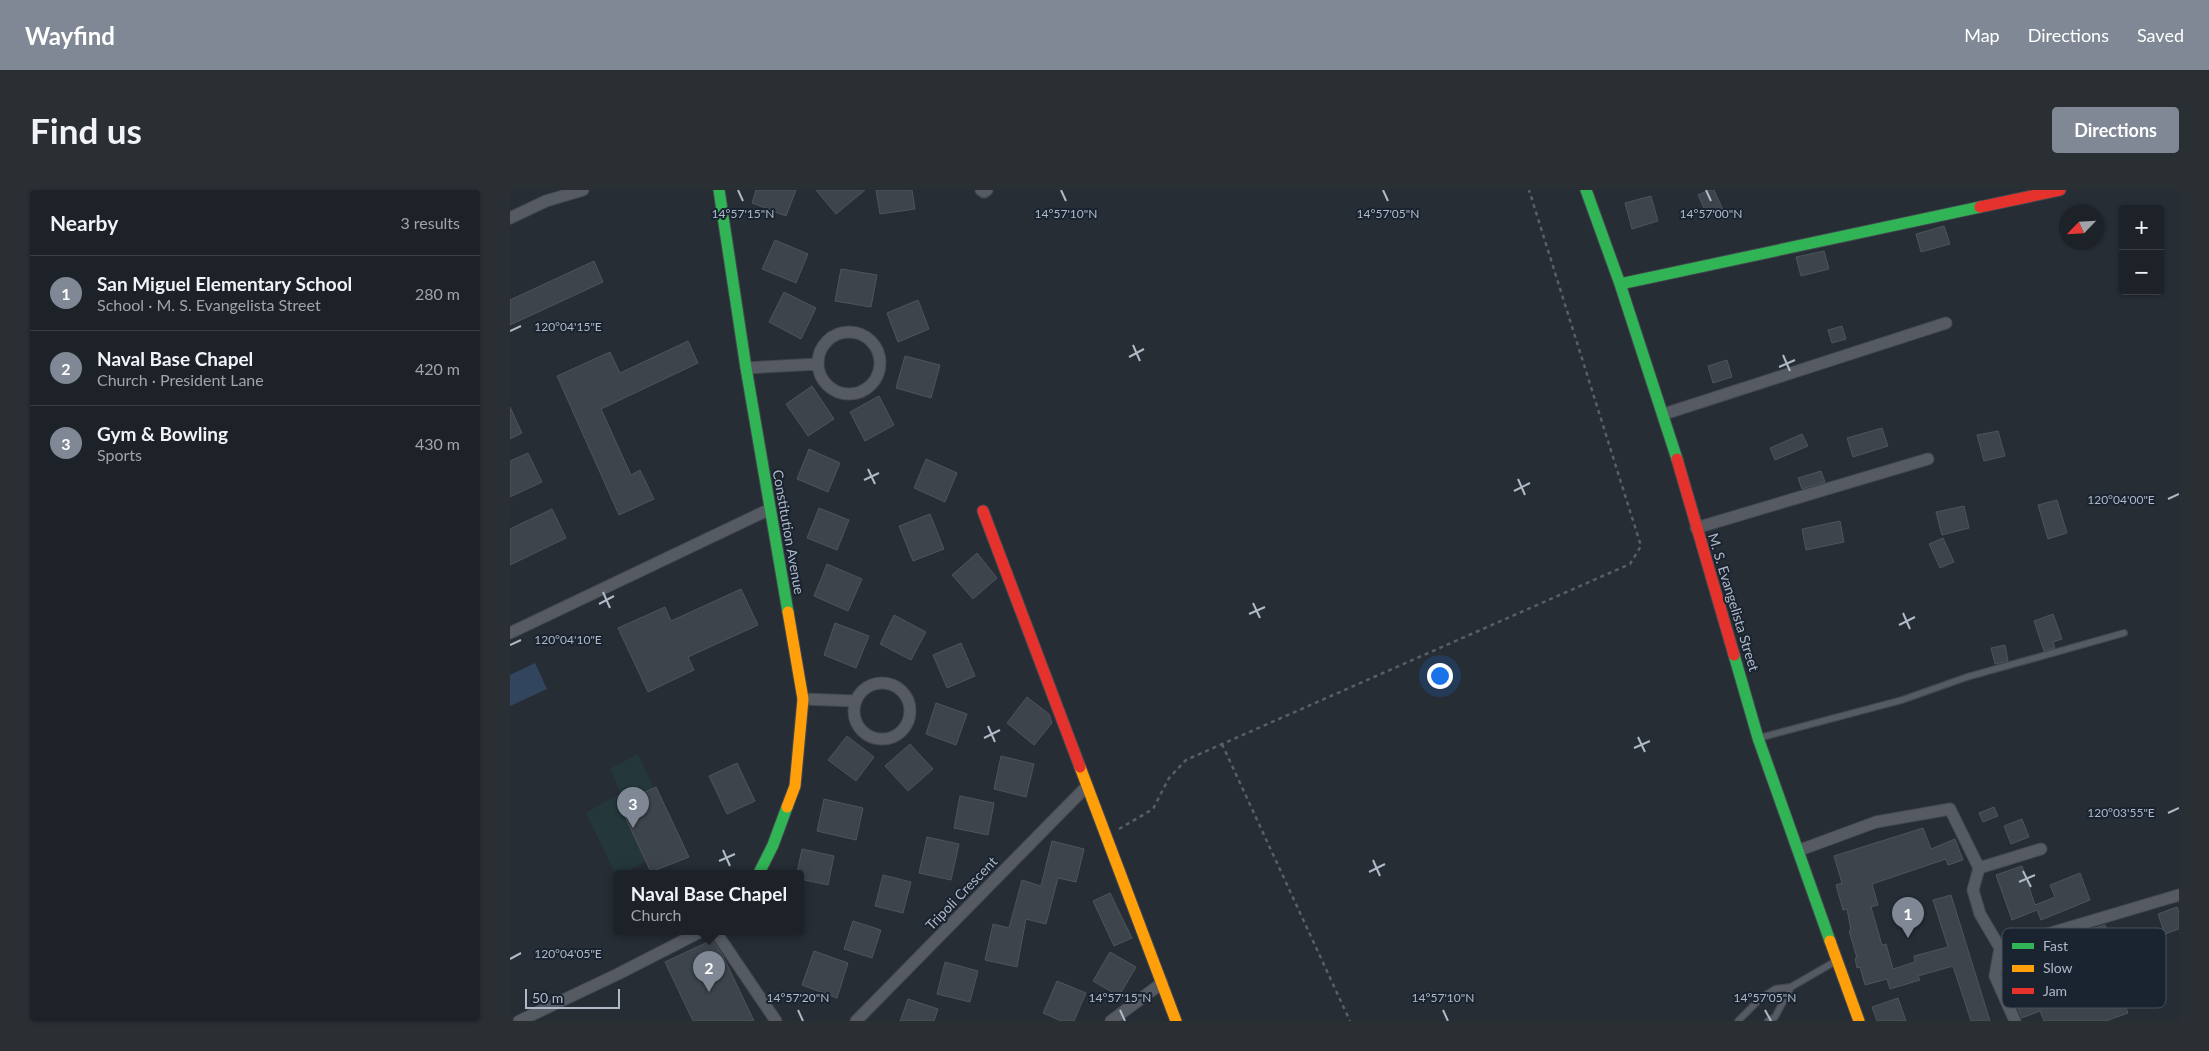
<!DOCTYPE html>
<meta charset="utf-8">
<style>
:root{--surface:#1d2228;--page:#2a2f34;--text:#f1f3f6;--muted:#a0a4a8;--line:#3b3f45;--accent:#7f8894}
body{margin:0;font-family:Lato,sans-serif;background:var(--page);color:var(--text)}
.controls{position:absolute;right:15px;top:15px;display:grid;overflow:hidden;border-radius:5px;box-shadow:0 1px 4px #0004}
.controls button{width:45px;height:45px;display:grid;place-items:center;padding:0;border:0;border-bottom:1px solid var(--line);background:var(--surface);color:var(--text);font:25px sans-serif}
.compass{position:absolute;left:1549px;top:15px;width:45px;height:45px;border-radius:50%;background:var(--surface);box-shadow:0 1px 4px #0004;rotate:245deg}
.scale{position:absolute;left:15px;bottom:12px;width:95px;box-sizing:border-box;padding-left:5px;border:2px solid #afb9c7;border-top:0;font-size:14px;line-height:18px;white-space:nowrap;color:#afb9c7;-webkit-text-stroke:4px #1a2330;paint-order:stroke}
.you{position:absolute;left:929px;top:485px;width:18px;height:18px;margin:-12px;border:4px solid #fff;border-radius:50%;background:#1a73e8;box-shadow:0 0 0 8px #1a73e833}
.badge{display:grid;place-items:center;width:32px;height:32px;border-radius:50%;background:var(--accent);color:#fff;font-size:16px;font-weight:700}
.pin{position:absolute;translate:-50% -41px;filter:drop-shadow(0 1px 2px #0008)}
.pin::after{content:'';position:absolute;top:26px;width:18px;height:15px;background:inherit;clip-path:polygon(0 0,100% 0,50% 100%)}
.popup{position:absolute;left:104px;top:680px;width:190px;height:65px;box-sizing:border-box;display:grid;place-content:center;border-radius:5px;background:var(--surface);filter:drop-shadow(0 1px 4px #0005);font-size:16px;white-space:nowrap;color:var(--muted)}
.popup b{font-size:19px;color:var(--text)}
.popup::after{content:'';position:absolute;left:50%;top:100%;margin-left:-10px;border:10px solid transparent;border-top-color:var(--surface)}
.list{margin:0;padding:0;list-style:none}
h2{display:flex;justify-content:space-between;align-items:center;height:65px;margin:0;padding:0 20px;font-size:21px}
h2 small{font-size:16px;font-weight:400;color:var(--muted)}
.list li{display:grid;grid-template-columns:32px 1fr auto;gap:15px;align-items:center;box-sizing:border-box;height:75px;padding:0 20px;border-top:1px solid var(--line)}
.list b{display:block;font-size:19px;white-space:nowrap}
.list p{margin:0;font-size:16px;white-space:nowrap;color:var(--muted)}
.list em{font-size:16px;font-style:normal;color:var(--muted)}
.map{position:relative;flex:none;width:1669px;height:831px;overflow:hidden;border-radius:5px}
header{display:flex;align-items:center;gap:30px;box-sizing:border-box;height:70px;padding:0 25px;background:var(--accent);color:#fff}
header strong{font-size:24px}
nav{display:flex;gap:28px;margin-inline-start:auto;font-size:18px}
.intro{display:flex;align-items:center;justify-content:space-between;box-sizing:border-box;height:120px;padding:0 30px}
h1{margin:0;font-size:35px}
.button{padding:12px 22px;border-radius:5px;background:var(--accent);color:#fff;font-size:18px;font-weight:700}
main{display:flex;gap:30px;padding:0 30px}
aside{flex:1;background:var(--surface);border-radius:5px;box-shadow:0 1px 4px #0004}
.map>svg:first-child{display:block}
.green{fill:#24373b}
.water{fill:#32455f}
.building{fill:#3e444b;stroke:#4e545d}
.lines{fill:none;stroke-linecap:round;stroke-linejoin:round}
.lane-casing{stroke:#444950;stroke-width:8}
.street-casing{stroke:#444950;stroke-width:13}
.fast-casing{stroke:#444950;stroke-width:13}
.slow-casing{stroke:#444950;stroke-width:13}
.jam-casing{stroke:#444950;stroke-width:13}
.path{stroke:#585f66;stroke-width:2.5;stroke-dasharray:4 4;stroke-linecap:butt}
.lane{stroke:#565b63;stroke-width:5.5}
.street{stroke:#565b63;stroke-width:11}
.fast{stroke:#30b455;stroke-width:11}
.slow{stroke:#ff9f0a;stroke-width:11}
.jam{stroke:#e5322d;stroke-width:11}
.ticks{fill:none;stroke:#afb9c7;stroke-width:2}
.labels{text-anchor:middle;dominant-baseline:central;stroke-width:4;stroke-linejoin:round;paint-order:stroke}
.street-label{font-size:14px;fill:#afb9c7;stroke:#1a2330}
.key{fill:#1a2330;stroke:#47505d;stroke-width:1}
.key-label{font-size:14px;fill:#afb9c7}
.ticks-label{font-size:12px;text-anchor:middle;fill:#afb9c7;stroke:#1a2330;stroke-width:4;stroke-linejoin:round;paint-order:stroke}
</style>
<header>
<strong>Wayfind</strong>
<nav><a>Map</a><a>Directions</a><a>Saved</a></nav>
</header>
<div class="intro"><h1>Find us</h1><a class="button">Directions</a></div>
<main>
<aside>
<h2>Nearby<small>3 results</small></h2>
<ul class="list">
<li><span class="badge">1</span><div><b>San Miguel Elementary School</b><p>School · M. S. Evangelista Street</p></div><em>280 m</em></li>
<li><span class="badge">2</span><div><b>Naval Base Chapel</b><p>Church · President Lane</p></div><em>420 m</em></li>
<li><span class="badge">3</span><div><b>Gym &amp; Bowling</b><p>Sports</p></div><em>430 m</em></li>
</ul>
</aside>
<div class="map">
<svg width="1669" height="831" viewBox="0 0 1669 831">
<rect width="100%" height="100%" fill="#272d35"/>
<path class="green" d="M128,564L170,654L113,683H108L107,687L76,623L111,603L100,579Z"/>
<path class="water" d="M25,473L37,499L0,516V485Z"/>
<path class="building" d="M246,0H286L276,26L242,13Z
M306,0H355L326,24Z
M366,0H402L405,19L370,24Z
M1199,0H1204L1213,20L1198,27L1188,5Z
M1141,6L1148,31L1122,39L1115,13Z
M1434,36L1440,54L1411,62L1406,44Z
M265,50L298,64L286,93L252,79Z
M1314,61L1319,79L1291,86L1286,67Z
M84,71L93,92L0,135V110Z
M331,79L367,85L361,117L325,111Z
M274,102L306,118L291,149L259,132Z
M408,110L419,139L388,152L377,123Z
M1332,136L1336,149L1322,153L1318,140Z
M178,151L188,173L91,219L121,285L130,280L144,309L109,325L47,186L100,162L110,183Z
M395,166L430,175L421,208L386,198Z
M1217,170L1222,187L1203,193L1198,176Z
M302,196L324,229L298,246L276,214Z
M369,206L384,235L355,251L340,222Z
M0,217L12,243L0,249Z
M1372,238L1378,256L1343,267L1337,248Z
M1488,241L1495,266L1474,271L1467,245Z
M1292,244L1298,256L1265,270L1260,258Z
M299,259L330,273L318,302L287,289Z
M18,263L32,292L0,307V271Z
M416,269L447,283L435,312L404,298Z
M1311,281L1315,292L1292,299L1288,288Z
M1547,310L1557,343L1538,349L1528,315Z
M1454,316L1459,338L1432,345L1426,322Z
M309,318L339,330L327,360L297,348Z
M42,319L56,348L0,375V339Z
M420,324L434,359L403,371L389,336Z
M1330,331L1334,352L1296,360L1292,339Z
M1433,348L1444,372L1430,378L1419,354Z
M467,363L487,388L463,409L442,385Z
M317,374L352,389L338,421L304,406Z
M231,399L248,435L178,467L184,480L138,502L108,438L155,417L161,431Z
M1543,424L1552,449L1543,452L1545,458L1534,461L1524,431Z
M384,425L416,442L401,470L370,454Z
M325,433L359,446L346,478L314,465Z
M451,453L465,486L437,498L423,465Z
M1495,455L1498,471L1485,474L1481,458Z
M517,507L539,524L542,533L524,555L497,533Z
M426,513L457,524L446,555L416,544Z
M337,546L364,567L346,591L318,570Z
M400,554L423,579L398,601L375,576Z
M491,566L524,574L516,607L484,599Z
M227,573L245,611L217,624L199,586Z
M146,597L179,667L141,682L109,614Z
M450,606L484,613L478,645L444,638Z
M314,609L353,618L346,650L307,641Z
M1484,617L1488,626L1473,632L1469,623Z
M1512,629L1519,647L1501,654L1494,636Z
M1413,638L1421,659L1445,649L1453,670L1438,675L1436,669L1362,694L1368,715L1361,717L1372,755L1376,754L1383,779L1405,772L1404,766L1438,757L1423,710L1441,705L1480,831H1461L1443,776L1408,786L1410,790L1380,799L1377,789L1355,795L1350,777L1347,778L1345,768H1347L1339,741L1341,740L1337,719L1333,720L1326,695L1332,693L1324,666Z
M417,647L449,654L441,690L409,683Z
M542,651L574,659L566,692L548,688L536,734L516,729L507,777L475,770L483,734L499,738L512,690L531,696Z
M292,659L324,666L318,695L290,689V683H287Z
M1512,676L1525,715L1545,707L1540,695L1570,683L1580,710L1531,730L1527,720L1502,730L1486,685Z
M373,685L401,692L393,723L365,716Z
M600,703L622,748L604,756L583,711Z
M1667,717L1669,723V739L1655,744L1648,724Z
M343,731L371,740L362,768L334,759Z
M1595,735L1602,753L1589,759L1581,739Z
M202,750L213,766L244,831H183L155,772Z
M1527,755L1535,777L1553,770L1571,815L1609,800L1618,823L1596,831H1534L1530,821L1512,828L1496,791L1513,785L1505,761Z
M304,761L338,773L327,808L292,795Z
M600,762L626,777L609,806L583,791Z
M435,772L468,781L460,812L427,804Z
M547,791L576,803L564,831H551L533,823Z
M1388,808L1396,831H1367L1362,817Z
M398,809L428,819L424,831H390Z"/>
<g class="lines">
<g class="lane-casing">
<path id="lane" d="M1249,548L1392,510L1457,487L1614,443
M1228,831L1251,808L1265,799L1281,797L1326,771
M1258,831L1265,827L1281,797"/>
</g>
<g class="street-casing">
<path id="street" d="M471,0L474,2L477,0
M0,28L36,11L73,0
M308 173a31 31 0 1 1 62 0a31 31 0 1 1-62 0Z
M236,178L308,174
M1154,224L1436,133
M1186,338L1418,269
M0,443L260,319
M344 521a28 28 0 1 1 56 0a28 28 0 1 1-56 0Z
M293,509L346,511
M1290,660L1366,632L1440,619L1469,678L1463,700L1470,724L1490,758
M1469,678L1531,659
M205,741L266,831
M9,831L108,784L192,741
M346,831L577,596
M601,831L652,793
M1505,831L1485,786L1490,758L1669,705"/>
</g>
<g class="fast-casing">
<path id="fast" d="M209,0L236,178L278,422
M1076,0L1110,94L1167,269
M1110,94L1470,17
M1224,465L1248,548L1320,751
M249,683L263,655L277,617"/>
</g>
<g class="slow-casing">
<path id="slow" d="M570,577L666,831
M277,617L285,596L293,509L278,422
M1320,751L1349,831"/>
</g>
<g class="jam-casing">
<path id="jam" d="M1470,17L1550,0
M1167,269L1224,465
M473,321L570,577"/>
</g>
<path class="path" d="M712,554L840,831
M609,639L643,619L659,588L676,570L1120,374L1131,356L1019,0"/>
<use href="#lane" class="lane"/>
<use href="#street" class="street"/>
<use href="#fast" class="fast"/>
<use href="#slow" class="slow"/>
<use href="#jam" class="jam"/>
</g>
<path class="ticks" d="M228,0L233,11M551,0L556,11M873,0L878,11M1196,0L1201,11M0,141L11,136M623,155L630,171M1273,165L1280,181M619,167L634,159M1269,177L1285,170M358,279L365,294M1008,289L1015,305M354,290L369,283M1004,301L1020,293M1658,309L1669,304M93,402L100,418M743,413L750,428M89,414L104,406M1393,423L1400,439M739,424L755,417M1389,435L1405,427M0,455L11,450M478,536L485,552M1128,547L1135,562M474,548L490,540M1124,558L1140,551M1658,623L1669,618M213,660L220,676M863,670L870,686M209,671L225,664M1513,681L1521,697M859,682L875,674M1509,692L1525,685M0,769L11,763M288,820L293,831M610,820L615,831M933,820L938,831M1255,820L1261,831"/>
<g class="labels">
<g class="street-label">
<text transform="translate(279 342) rotate(80)">Constitution Avenue</text>
<text transform="translate(1224 412) rotate(73)">M. S. Evangelista Street</text>
<text transform="translate(451 703) rotate(-46)">Tripoli Crescent</text>
</g>
</g>
<rect x="1492" y="738" width="164" height="80" rx="8" class="key"/>
<rect x="1502" y="753" width="22" height="6" fill="#30b455"/>
<rect x="1502" y="775" width="22" height="7" fill="#ff9f0a"/>
<rect x="1502" y="798" width="22" height="6" fill="#e5322d"/>
<g class="key-label">
<text x="1533" y="761">Fast</text>
<text x="1533" y="783">Slow</text>
<text x="1533" y="806">Jam</text>
</g>
<g class="ticks-label">
<text x="233" y="28">14°57'15"N</text>
<text x="556" y="28">14°57'10"N</text>
<text x="878" y="28">14°57'05"N</text>
<text x="1201" y="28">14°57'00"N</text>
<text x="58" y="141">120°04'15"E</text>
<text x="1611" y="314">120°04'00"E</text>
<text x="58" y="454">120°04'10"E</text>
<text x="1611" y="627">120°03'55"E</text>
<text x="58" y="768">120°04'05"E</text>
<text x="288" y="812">14°57'20"N</text>
<text x="610" y="812">14°57'15"N</text>
<text x="933" y="812">14°57'10"N</text>
<text x="1255" y="812">14°57'05"N</text>
</g>
</svg>
<div class="controls">
<button>+</button>
<button>−</button>
</div>
<svg class="compass" viewBox="-18 -18 36 36"><path d="M0-13l5 13h-10z" fill="#e53935"/><path d="M0 13l5-13h-10z" fill="#a0a4a8"/></svg>
<div class="scale">50 m</div>
<div class="you"></div>
<div class="pin badge" style="left:1398px;top:748px">1</div>
<div class="pin badge" style="left:199px;top:802px">2</div>
<div class="popup"><b>Naval Base Chapel</b>Church</div>
<div class="pin badge" style="left:123px;top:638px">3</div>
</div>
</main>
